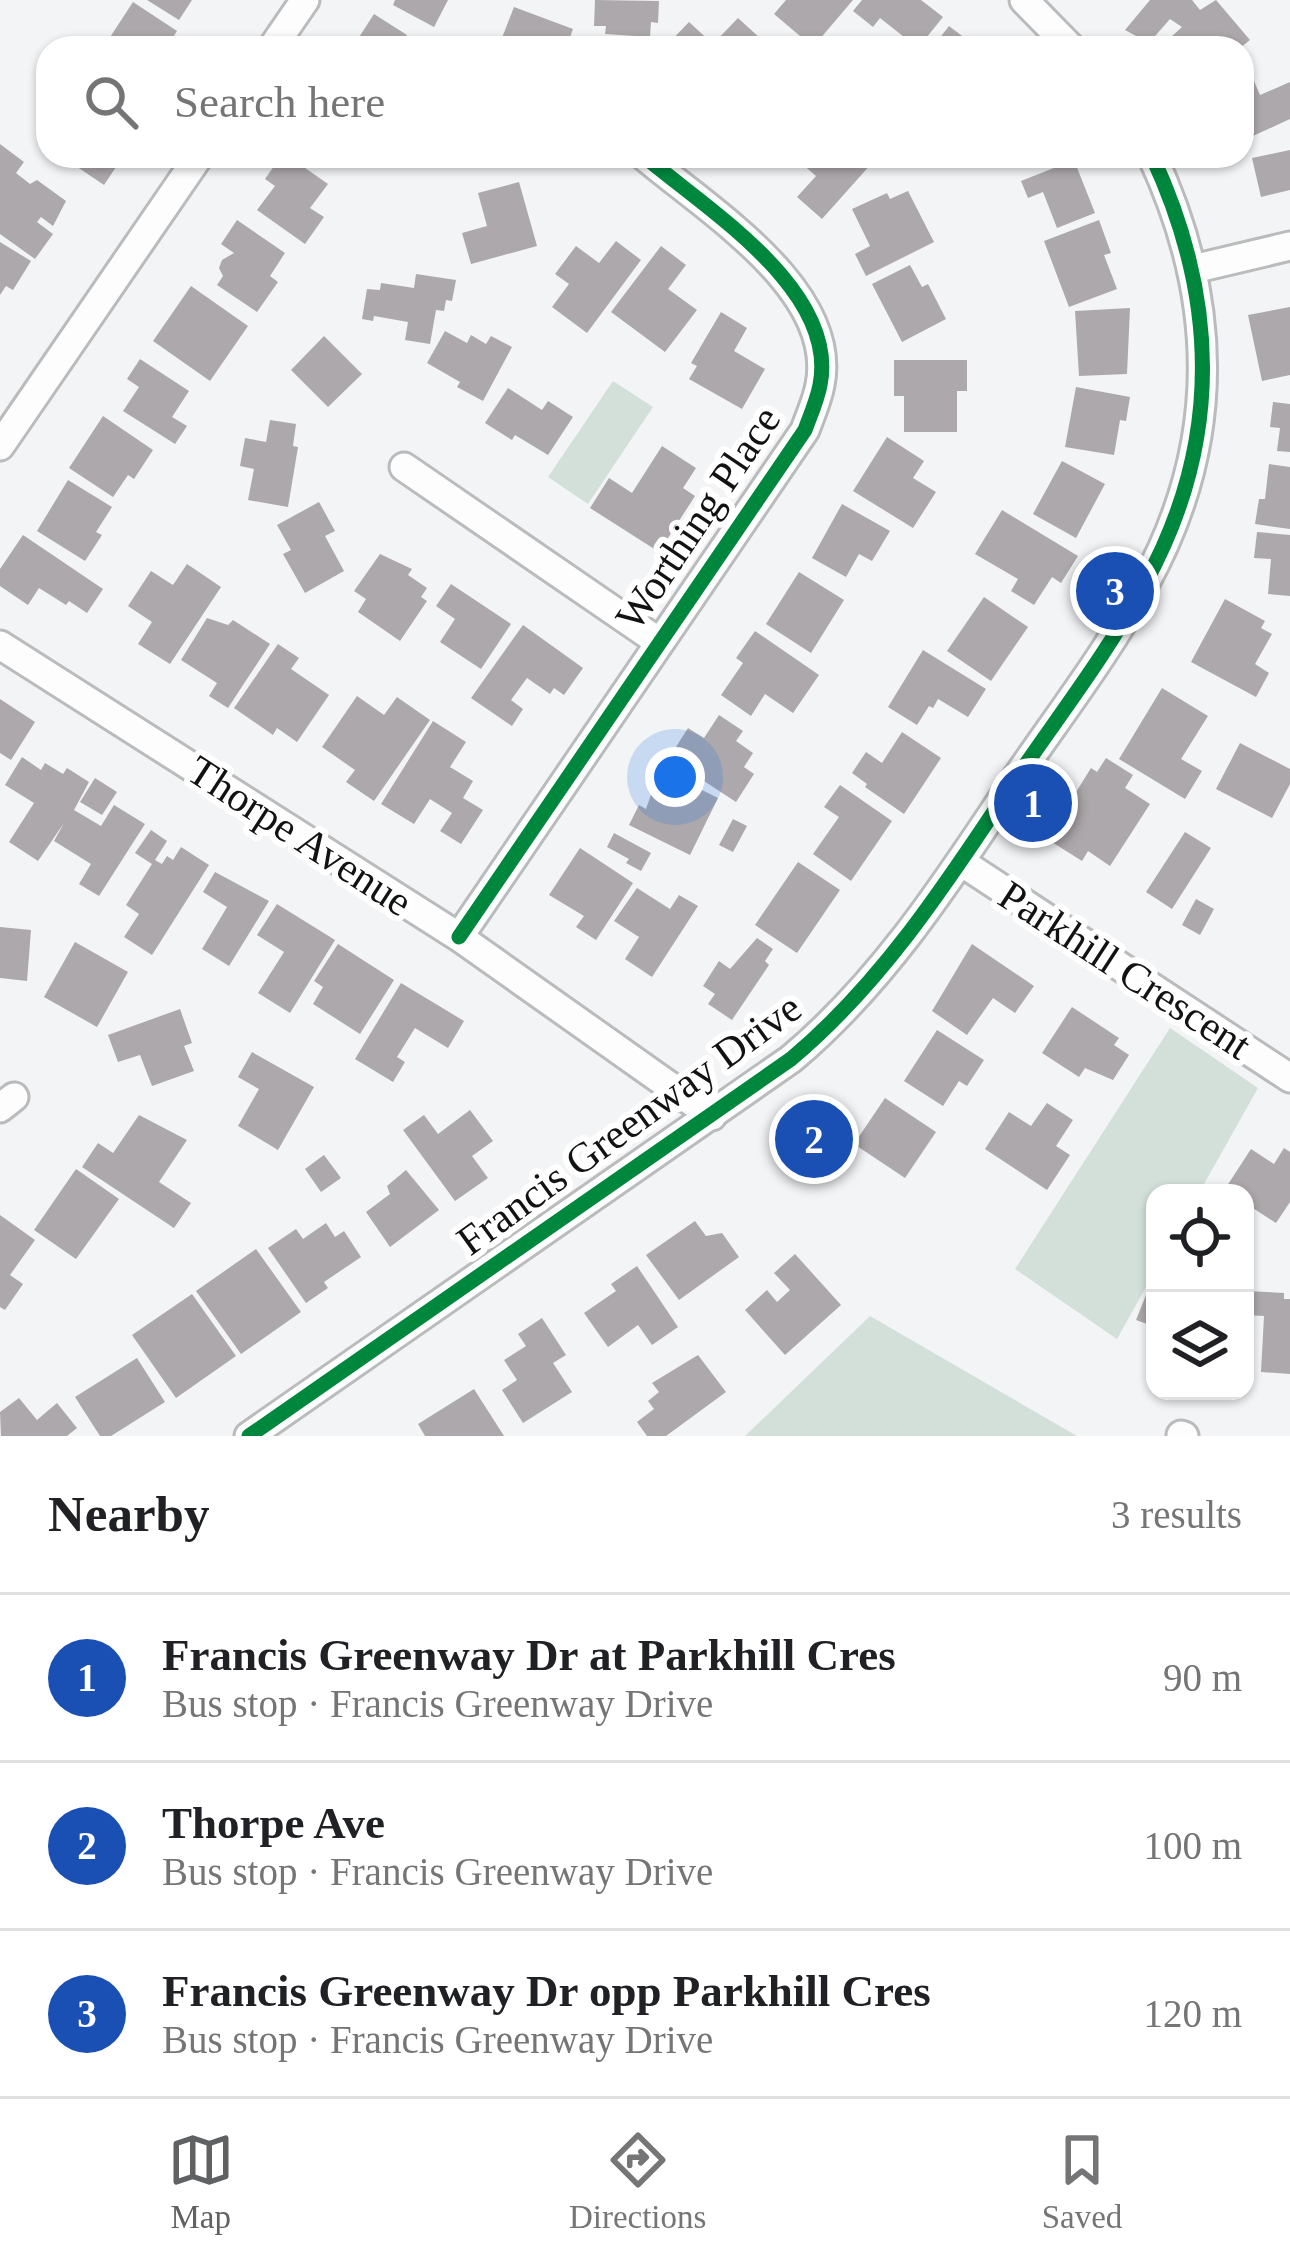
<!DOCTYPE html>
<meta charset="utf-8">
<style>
:root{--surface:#fff;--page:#f6f6f6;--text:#202124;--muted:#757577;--line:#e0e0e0;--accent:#606162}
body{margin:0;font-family:"Times New Roman",serif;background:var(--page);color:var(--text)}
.controls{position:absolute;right:36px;bottom:36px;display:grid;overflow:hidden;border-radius:24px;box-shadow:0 3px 9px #0004}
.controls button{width:108px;height:108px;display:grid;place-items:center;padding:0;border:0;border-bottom:3px solid var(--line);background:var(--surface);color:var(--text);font:60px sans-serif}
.you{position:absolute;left:675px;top:777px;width:42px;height:42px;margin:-30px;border:9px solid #fff;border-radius:50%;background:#1a73e8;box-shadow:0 0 0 18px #1a73e833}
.badge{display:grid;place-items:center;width:78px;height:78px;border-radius:50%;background:var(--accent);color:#fff;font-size:39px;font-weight:700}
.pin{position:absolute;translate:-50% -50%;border:6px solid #fff;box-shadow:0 3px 12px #0006}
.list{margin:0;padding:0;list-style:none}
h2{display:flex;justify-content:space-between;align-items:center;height:156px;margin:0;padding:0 48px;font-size:51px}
h2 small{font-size:39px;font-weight:400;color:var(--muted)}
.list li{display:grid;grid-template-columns:78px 1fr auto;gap:36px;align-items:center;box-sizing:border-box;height:168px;padding:0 48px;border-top:3px solid var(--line)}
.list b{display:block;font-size:45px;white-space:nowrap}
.list p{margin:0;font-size:39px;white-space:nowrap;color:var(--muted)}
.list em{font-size:39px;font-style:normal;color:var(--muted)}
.icon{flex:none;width:66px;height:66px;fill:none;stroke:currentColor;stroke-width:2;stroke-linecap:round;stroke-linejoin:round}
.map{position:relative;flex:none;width:1290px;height:1436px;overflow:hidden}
.search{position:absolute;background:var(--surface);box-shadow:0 3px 9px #0004;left:36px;right:36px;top:36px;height:132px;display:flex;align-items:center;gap:30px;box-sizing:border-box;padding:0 42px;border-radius:36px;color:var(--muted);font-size:45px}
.sheet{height:660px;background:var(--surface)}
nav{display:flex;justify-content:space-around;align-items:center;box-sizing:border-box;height:168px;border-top:3px solid var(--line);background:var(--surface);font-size:33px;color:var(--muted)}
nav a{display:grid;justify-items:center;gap:6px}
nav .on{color:var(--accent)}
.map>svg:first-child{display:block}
.green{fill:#d3e0da}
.building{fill:#ada8ab}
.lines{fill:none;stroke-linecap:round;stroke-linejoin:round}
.minor-casing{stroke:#babbbc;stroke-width:33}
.minor{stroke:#fdfdfe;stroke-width:27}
.cycleway-casing{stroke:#fff;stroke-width:22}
.cycleway{stroke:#00873e;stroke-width:15}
.labels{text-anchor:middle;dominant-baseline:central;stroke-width:12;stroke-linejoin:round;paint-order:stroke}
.street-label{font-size:42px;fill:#111213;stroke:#fff}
</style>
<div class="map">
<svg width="1290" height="1436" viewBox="0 0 1290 1436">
<rect width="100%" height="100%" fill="#f3f4f6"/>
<path class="green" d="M613,381L653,407L588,504L548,477Z
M1170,1028L1258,1088L1199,1193H1155V1271L1117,1339L1015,1269Z
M870,1316L1077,1436H745Z"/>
<path class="building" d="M147,0H192L179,20Z
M395,0H448L434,27L393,5Z
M595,0L659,1L658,23L651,22L650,37L605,34L606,26H594Z
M786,0H853L813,47L774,14Z
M862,0H921L943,17L918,48L880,18L873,27L853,11Z
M1150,0H1192L1200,10L1216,0L1250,40L1240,48H1177L1170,38L1182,27L1170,19L1149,43L1125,30Z
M133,2L177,31L166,48H103Z
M514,7L573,29L566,48H498Z
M374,14L407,35L398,48H352Z
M738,18L761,39L753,48H664L689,22L713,44Z
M949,26L978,48H932Z
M1248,67L1260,95L1290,82V119L1242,141V70Z
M0,144L24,162L16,173L30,184L37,180L66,201L53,226L41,217L37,222L53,234L35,259L0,234Z
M1290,150V190L1261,197L1252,158Z
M61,156H118L122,158L104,185Z
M281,156H288L328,184L310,208L324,217L305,244L257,210L275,186L265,179Z
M793,156H864L872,163L822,219L797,197L816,176Z
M1074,160L1095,213L1057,228L1043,192L1028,198L1021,181Z
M519,182L537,246L471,264L462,233L487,226L478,193Z
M908,191L934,242L866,276L855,254L870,246L852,209L887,193L890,199Z
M237,220L285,253L270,276L278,282L257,312L217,285L223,276L219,268L222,260L234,253L221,244Z
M1099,220L1111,253L1104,255L1117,289L1069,307L1044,241Z
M616,241L641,260L587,333L552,307L569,284L555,274L576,246L599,263Z
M0,242L31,261L13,290L6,286L0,295Z
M661,246L686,265L668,289L697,310L665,352L611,312Z
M910,265L922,287L928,284L946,319L902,342L872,284Z
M416,274L456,280L452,301L446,300L444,311L436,310L430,344L405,340L408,322L374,316L373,321L362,319L367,289L380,290L381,283L414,288Z
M191,286L248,326L210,381L153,341Z
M1290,307V375L1262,381L1248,315Z
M1130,308L1127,374L1079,376L1075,311Z
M721,312L747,328L734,351L765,369L742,409L689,379L697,366L691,363Z
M445,331L467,343L471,335L486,344L491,336L512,347L483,401L457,387L460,382L427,363Z
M324,336L362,374L328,407L291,370Z
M140,359L189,391L172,417L187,426L175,444L123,411L139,387L127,379Z
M894,360H967V391H957V432H904V396H894Z
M1076,387L1130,397L1126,421L1120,420L1114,455L1065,447Z
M508,388L542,410L548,401L573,417L548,455L515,435L512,440L485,423Z
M1273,402L1290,404V452L1277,451L1280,428L1270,427Z
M103,416L153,450L134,479L128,475L113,497L69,468Z
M270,420L296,424L293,446L298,447L288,507L248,500L254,469L240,466L245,438L266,442Z
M887,437L924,461L913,478L936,492L913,528L853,491Z
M662,446L696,468L683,488L695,496L659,552L590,508L609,478L632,493Z
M1062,461L1105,484L1076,538L1033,514Z
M1269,464L1290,467V529L1255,524L1259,499H1265Z
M68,480L112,507L96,532L102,535L85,561L37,531Z
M319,502L335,531L325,536L344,571L305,593L283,554L291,550L277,525Z
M842,504L890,531L872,561L859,554L846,577L812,558Z
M1002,510L1078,556L1061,583L1052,577L1034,605L1011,591L1018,579L975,554Z
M1257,532L1290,535V596L1268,594L1271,559L1254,558Z
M23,535L103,589L87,613L69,601L66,605L39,588L28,605L0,586V569Z
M380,554L412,569L408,575L427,588L421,597L427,601L400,641L358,612L366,599L354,591Z
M187,564L221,587L170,664L138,644L152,622L128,606L151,571L173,585Z
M799,572L844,600L811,653L766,624Z
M451,584L511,624L481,669L440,642L455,619L436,606Z
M984,597L1028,627L991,681L947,651Z
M1225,599L1265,621L1261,628L1272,634L1255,664L1269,673L1256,697L1191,662Z
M207,618L228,625L233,620L270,644L228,708L209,696L217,683L181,660Z
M523,625L583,668L564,695L554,688L550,694L527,678L511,700L523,709L512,726L471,698Z
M755,631L819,675L793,713L765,694L751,716L721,695L743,663L736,658Z
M278,644L299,658L291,669L329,695L297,742L277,728L273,735L234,708Z
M923,650L986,689L968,717L938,699L933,708L929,706L917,725L888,707Z
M1162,688L1208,716L1181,759L1202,771L1185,799L1119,759Z
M357,696L384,715L397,697L430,720L374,801L346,782L355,770L322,747Z
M0,699L35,722L11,760L0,753Z
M719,715L743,731L736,741L753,753L744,767L754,774L736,802L669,758L688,728L704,738Z
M433,721L466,742L450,767L473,781L463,798L483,810L461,844L440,831L452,813L430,799L414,824L381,804Z
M902,732L941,758L904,814L865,787L867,784L852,773L866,752L882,763Z
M1240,743L1290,769V784L1272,818L1216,789Z
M22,757L41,770L45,763L63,774L67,768L89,782L74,810L101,826L114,805L145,824L99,896L79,884L91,864L54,841L64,823L38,861L9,842L34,803L5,785Z
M1106,758L1133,775L1125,788L1150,804L1110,866L1088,851L1082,861L1047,839L1091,768L1097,772Z
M660,769L718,798L690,855L629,825L639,805L646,809Z
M95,778L117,792L102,815L80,802Z
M840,785L892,821L851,881L813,854L839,817L824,807Z
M733,819L747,826L733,852L719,845Z
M151,830L167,841L155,860L162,864L167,856L173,860L181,847L209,865L152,955L124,937L139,914L126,905L152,864L135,853Z
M1185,832L1211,848L1172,909L1146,892Z
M614,833L651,853L641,871L626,863L629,859L607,847Z
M580,848L633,883L596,940L576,927L584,916L549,895Z
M798,862L840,890L797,953L755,925Z
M215,872L269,901L229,966L202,949L227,907L203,892Z
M637,888L670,909L679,895L698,906L652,977L625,959L639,937L614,921Z
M1196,899L1214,909L1200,935L1182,925Z
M277,904L335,940L290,1013L258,993L284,952L257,935Z
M0,927L31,930L27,981L0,978Z
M757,938L773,949L765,961L769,965L732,1020L708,1004L715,994L703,986L719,961L730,969Z
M75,942L128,972L97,1027L44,997Z
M338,944L394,980L360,1034L313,1004L323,987L314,981Z
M972,944L1034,986L1015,1013L993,998L967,1035L932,1011Z
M401,983L464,1021L448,1048L415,1028L397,1057L405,1062L393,1082L355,1059Z
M1072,1007L1119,1038L1114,1045L1129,1055L1113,1080L1085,1068L1079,1077L1042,1053Z
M180,1009L192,1043L184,1046L194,1071L152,1086L140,1055L118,1062L108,1035Z
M937,1030L984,1060L967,1086L959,1081L943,1106L904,1081Z
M252,1052L314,1087L278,1150L238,1126L259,1089L238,1077Z
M885,1098L936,1132L905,1178L854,1144Z
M1047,1103L1073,1120L1056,1146L1070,1155L1047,1190L985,1149L1009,1112L1031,1126Z
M470,1110L493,1141L472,1156L488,1178L455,1201L403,1130L424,1115L438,1134Z
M139,1115L187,1140L159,1182L191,1203L174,1228L82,1167L98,1143L113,1153Z
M1284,1148L1290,1152V1202L1276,1223L1245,1203V1193L1225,1189L1251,1149L1274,1164Z
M324,1155L341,1178L321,1192L305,1169Z
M76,1169L119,1199L76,1259L34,1230Z
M406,1170L439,1210L390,1247L366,1212L390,1194L387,1186Z
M0,1215L35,1240L10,1275L23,1284L5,1310L0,1307Z
M695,1221L706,1236L722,1233L739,1257L679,1300L646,1255Z
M326,1223L335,1237L344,1231L361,1257L324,1282L328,1288L306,1303L268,1248L296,1229L303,1239Z
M256,1249L301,1312L241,1354L196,1291Z
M795,1254L841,1305L785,1355L745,1310L767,1290L777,1302L790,1290L774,1273Z
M637,1266L678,1327L652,1345L638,1325L608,1347L584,1313L616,1291L611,1284Z
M1247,1291L1284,1293V1299H1290V1374L1261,1372L1264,1316L1246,1315Z
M192,1294L236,1356L176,1398L132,1335Z
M1146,1295L1155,1299V1327L1136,1320Z
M542,1318L566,1355L553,1363L572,1392L523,1423L502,1390L517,1380L504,1360L526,1346L518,1334Z
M698,1355L726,1392L666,1436H647L637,1422L654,1409L648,1401L659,1392L652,1383Z
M137,1358L165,1402L111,1436H100L75,1397Z
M474,1389L504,1436H425L418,1424Z
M19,1398L37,1420L57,1403L77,1428L67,1436H1L0,1412Z"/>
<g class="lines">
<g class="minor-casing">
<path id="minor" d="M1024,0L1071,48
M272,48L305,0
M1193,269L1290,246
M0,446L199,156
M404,467L659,642
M0,645L459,937L712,1116
M961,862L1290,1078
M459,937L805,430C810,416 817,401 820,385C839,290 706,209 644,156
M0,1108L14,1097
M1181,1435L1184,1436
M249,1436L791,1059C882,983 948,881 1013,783C1057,718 1107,654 1144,585C1222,444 1219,300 1152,156"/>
</g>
<use href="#minor" class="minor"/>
<g class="cycleway-casing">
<path id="cycleway" d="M459,937L805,430C810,416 817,401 820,385C839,290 706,209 644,156
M249,1436L791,1059C882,983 948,881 1013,783C1057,718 1107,654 1144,585C1222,444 1219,300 1152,156"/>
</g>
<use href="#cycleway" class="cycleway"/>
</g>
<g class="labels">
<g class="street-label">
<text transform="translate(698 518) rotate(-56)">Worthing Place</text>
<text transform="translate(300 836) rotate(33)">Thorpe Avenue</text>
<text transform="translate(1125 970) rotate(33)">Parkhill Crescent</text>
<text transform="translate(629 1124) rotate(-36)">Francis Greenway Drive</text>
</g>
</g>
</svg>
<div class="controls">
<button><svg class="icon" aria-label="locate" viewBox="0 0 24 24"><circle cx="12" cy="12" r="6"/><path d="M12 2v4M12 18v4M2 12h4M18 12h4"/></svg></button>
<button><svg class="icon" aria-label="layers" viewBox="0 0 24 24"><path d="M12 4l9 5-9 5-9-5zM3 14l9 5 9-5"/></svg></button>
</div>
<div class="you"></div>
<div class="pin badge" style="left:1033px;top:803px;background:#1a4fb4">1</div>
<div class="pin badge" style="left:814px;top:1139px;background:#1a4fb4">2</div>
<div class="pin badge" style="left:1115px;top:591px;background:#1a4fb4">3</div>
<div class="search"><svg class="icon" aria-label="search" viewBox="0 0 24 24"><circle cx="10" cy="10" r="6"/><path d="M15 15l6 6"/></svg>Search here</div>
</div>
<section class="sheet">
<h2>Nearby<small>3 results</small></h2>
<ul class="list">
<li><span class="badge" style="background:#1a4fb4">1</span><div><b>Francis Greenway Dr at Parkhill Cres</b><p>Bus stop · Francis Greenway Drive</p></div><em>90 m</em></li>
<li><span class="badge" style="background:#1a4fb4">2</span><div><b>Thorpe Ave</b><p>Bus stop · Francis Greenway Drive</p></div><em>100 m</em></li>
<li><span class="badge" style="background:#1a4fb4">3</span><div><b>Francis Greenway Dr opp Parkhill Cres</b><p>Bus stop · Francis Greenway Drive</p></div><em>120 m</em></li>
</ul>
</section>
<nav>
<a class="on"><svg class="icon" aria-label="map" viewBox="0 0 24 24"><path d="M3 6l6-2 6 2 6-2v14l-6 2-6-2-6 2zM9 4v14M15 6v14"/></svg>Map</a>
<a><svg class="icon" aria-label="directions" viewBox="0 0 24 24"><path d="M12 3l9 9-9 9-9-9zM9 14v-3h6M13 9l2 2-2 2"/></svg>Directions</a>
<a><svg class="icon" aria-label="saved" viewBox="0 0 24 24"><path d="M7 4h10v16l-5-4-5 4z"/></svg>Saved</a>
</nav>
